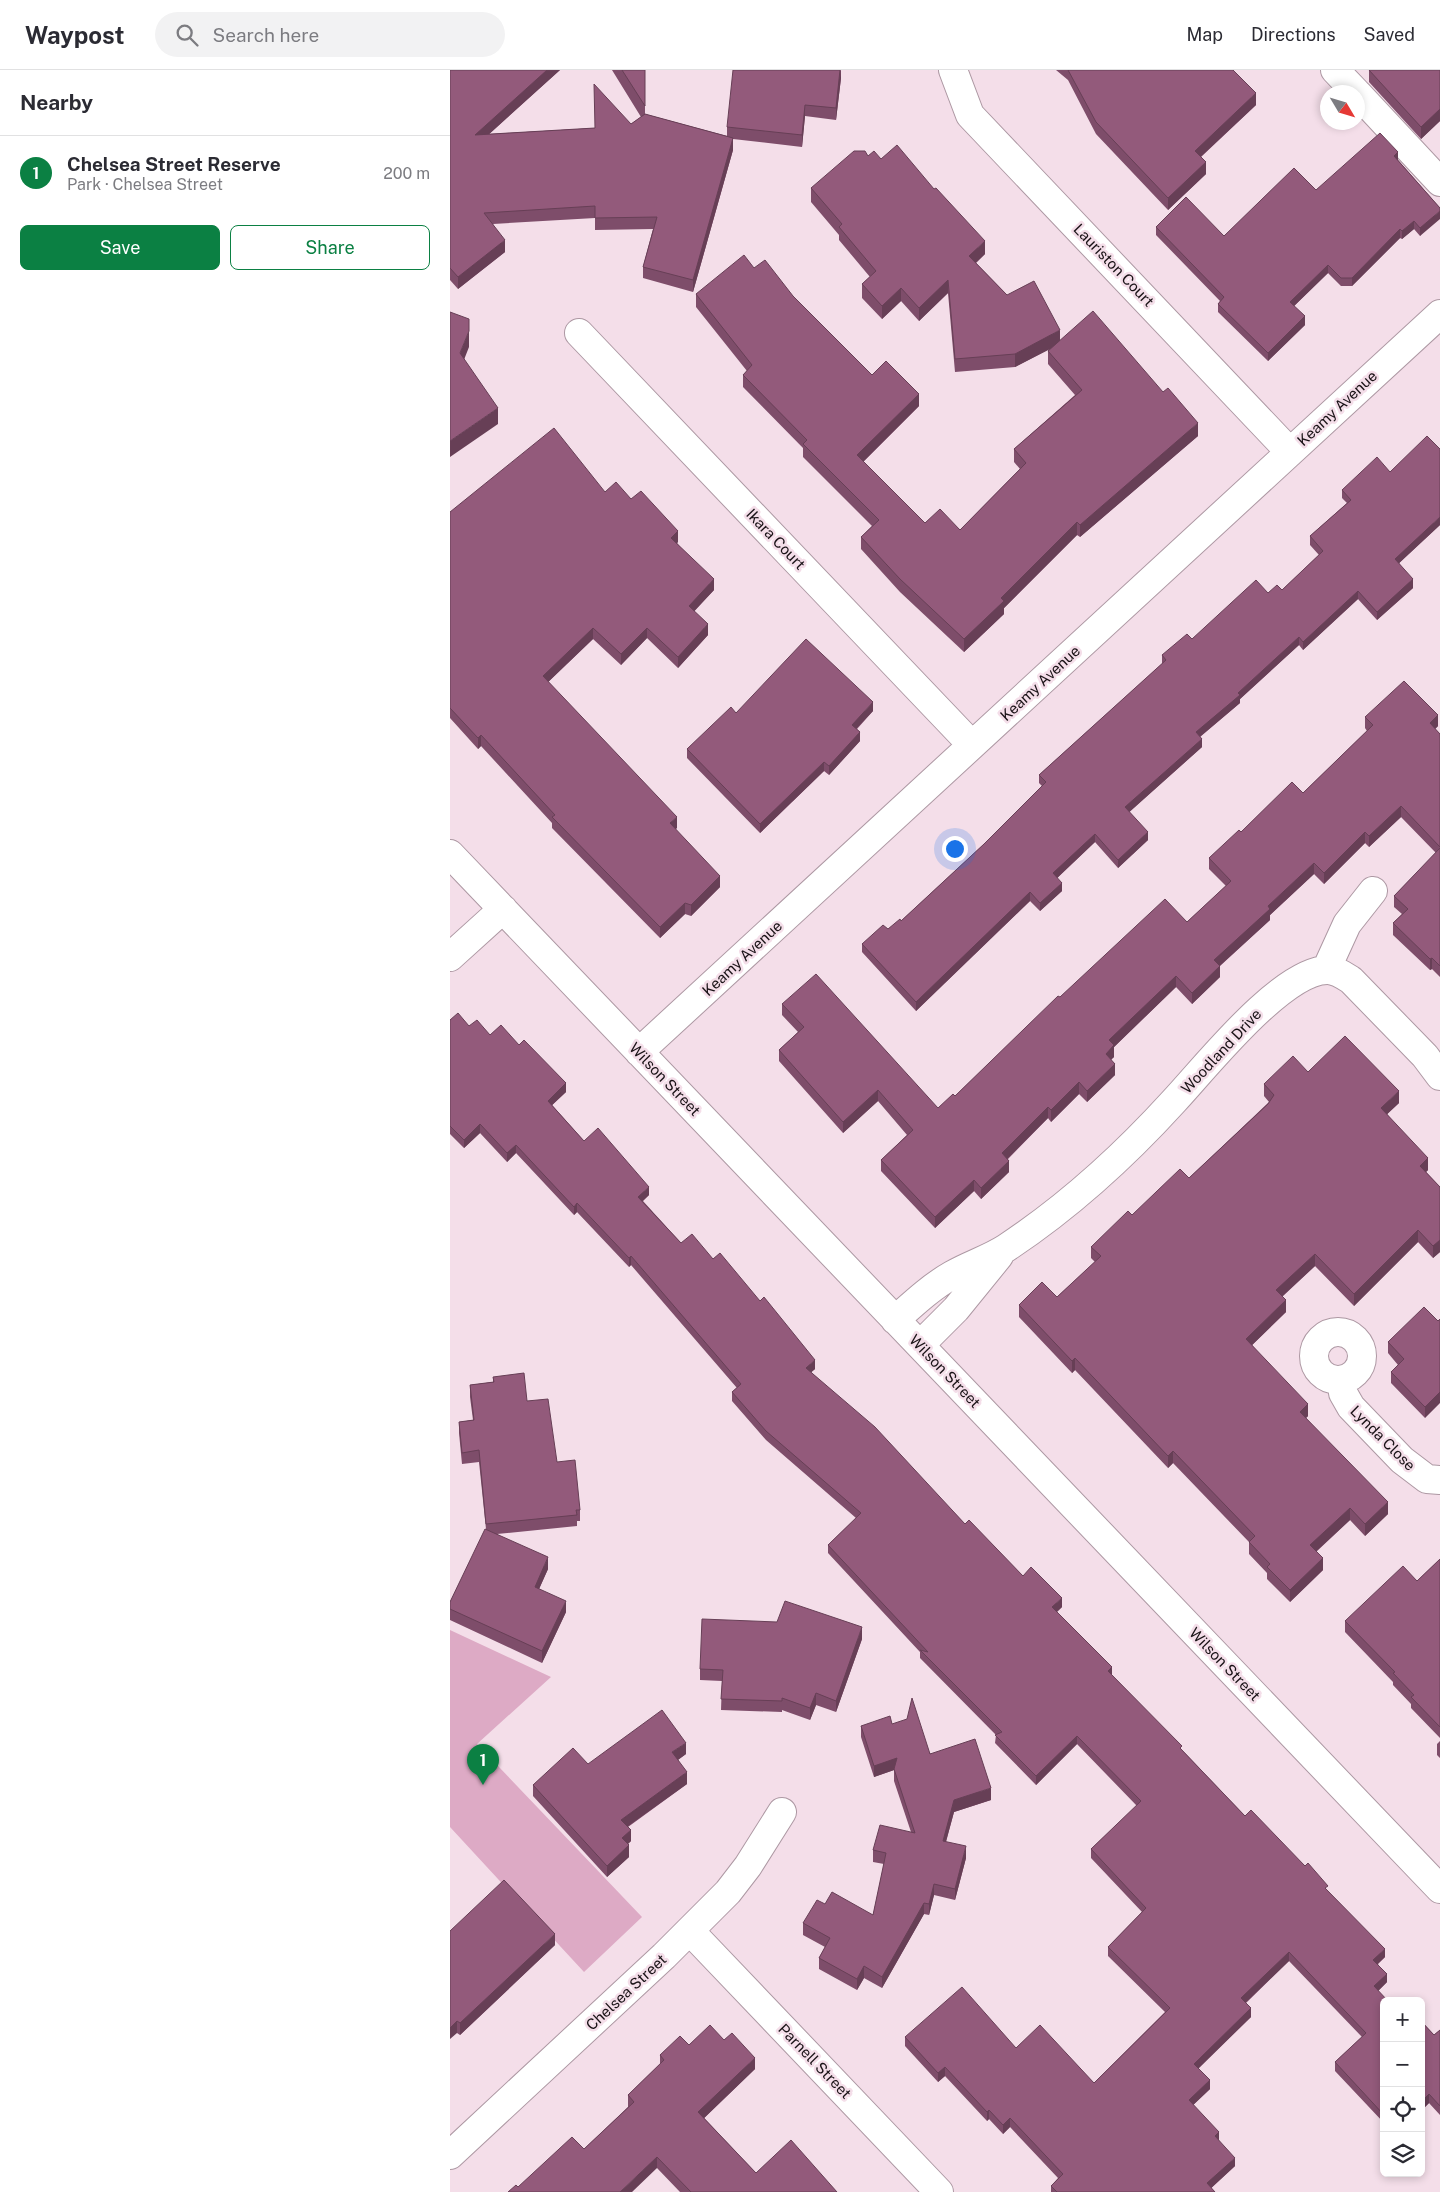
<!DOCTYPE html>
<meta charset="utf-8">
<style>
:root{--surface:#fff;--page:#f2f2f3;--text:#2b2b33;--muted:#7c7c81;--line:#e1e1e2;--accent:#0b8043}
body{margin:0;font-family:"Public Sans",sans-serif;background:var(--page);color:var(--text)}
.controls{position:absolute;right:15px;bottom:15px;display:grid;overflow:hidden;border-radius:8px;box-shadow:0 2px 8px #0003}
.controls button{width:45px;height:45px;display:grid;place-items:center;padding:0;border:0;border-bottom:1px solid var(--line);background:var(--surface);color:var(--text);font:25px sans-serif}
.compass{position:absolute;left:870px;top:15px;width:45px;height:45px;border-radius:50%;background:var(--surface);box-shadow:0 2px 8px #0003;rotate:128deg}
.you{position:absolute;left:504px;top:778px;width:18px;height:18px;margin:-12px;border:4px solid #fff;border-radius:50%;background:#1a73e8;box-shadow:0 0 0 8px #1a73e833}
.badge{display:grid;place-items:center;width:32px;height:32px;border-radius:50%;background:var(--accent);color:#fff;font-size:16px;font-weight:700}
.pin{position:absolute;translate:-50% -41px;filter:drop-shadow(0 1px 2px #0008)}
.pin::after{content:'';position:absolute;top:26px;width:18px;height:15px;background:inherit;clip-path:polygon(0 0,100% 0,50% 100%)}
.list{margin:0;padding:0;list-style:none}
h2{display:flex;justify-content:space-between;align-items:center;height:65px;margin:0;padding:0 20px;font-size:21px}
h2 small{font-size:16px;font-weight:400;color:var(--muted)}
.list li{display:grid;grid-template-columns:32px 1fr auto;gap:15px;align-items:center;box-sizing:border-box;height:75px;padding:0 20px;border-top:1px solid var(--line)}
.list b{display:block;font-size:19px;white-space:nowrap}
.list p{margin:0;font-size:16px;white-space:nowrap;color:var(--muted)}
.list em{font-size:16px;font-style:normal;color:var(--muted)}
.actions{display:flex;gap:10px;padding:15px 20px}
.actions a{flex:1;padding:11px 0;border:1px solid var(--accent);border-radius:8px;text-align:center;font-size:18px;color:var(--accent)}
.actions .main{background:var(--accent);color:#fff}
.icon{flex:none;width:28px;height:28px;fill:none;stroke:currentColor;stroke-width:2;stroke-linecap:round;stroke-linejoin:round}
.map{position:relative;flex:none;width:990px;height:2122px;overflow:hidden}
header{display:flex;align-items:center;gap:30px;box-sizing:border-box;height:70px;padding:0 25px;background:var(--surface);border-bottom:1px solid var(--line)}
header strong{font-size:24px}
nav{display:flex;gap:28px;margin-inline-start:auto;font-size:18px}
.search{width:350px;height:45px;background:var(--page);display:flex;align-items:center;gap:12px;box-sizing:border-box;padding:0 18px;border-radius:28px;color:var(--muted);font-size:19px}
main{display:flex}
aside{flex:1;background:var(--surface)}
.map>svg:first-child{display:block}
.green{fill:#ddaac5}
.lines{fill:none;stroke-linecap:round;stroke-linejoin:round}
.minor-casing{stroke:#ad98a3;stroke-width:30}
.minor{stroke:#fff;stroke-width:28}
.wall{fill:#7e4d6a}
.shaded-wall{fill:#673f56}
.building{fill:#935a7b;stroke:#673f56}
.labels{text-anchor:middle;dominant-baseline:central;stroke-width:5;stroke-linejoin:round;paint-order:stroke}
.street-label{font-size:15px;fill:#191216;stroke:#f4dee9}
</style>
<header>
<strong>Waypost</strong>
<div class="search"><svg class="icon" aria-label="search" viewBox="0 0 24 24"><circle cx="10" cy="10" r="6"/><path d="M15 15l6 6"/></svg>Search here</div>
<nav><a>Map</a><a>Directions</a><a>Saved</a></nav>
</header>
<main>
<aside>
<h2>Nearby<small></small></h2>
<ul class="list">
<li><span class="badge">1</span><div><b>Chelsea Street Reserve</b><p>Park · Chelsea Street</p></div><em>200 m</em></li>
</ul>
<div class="actions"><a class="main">Save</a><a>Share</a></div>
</aside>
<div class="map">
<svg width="990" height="2122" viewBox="0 0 990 2122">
<rect width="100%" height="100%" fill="#f4dee9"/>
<path class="green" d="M0,1560L101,1607L27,1674L192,1847L134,1902L0,1757Z"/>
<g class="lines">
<g class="minor-casing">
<path id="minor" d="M503,0L520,45L840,382
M885,0L906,22
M908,24L990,112
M129,263L522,675
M0,784L990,1819
M0,887L53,839
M876,900L897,854L923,821
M189,982L990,244
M445,1250C463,1234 481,1217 502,1205C519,1195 539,1189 556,1178C618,1137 674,1086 724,1031C755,998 831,901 877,900C886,900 893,905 901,910L975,986L990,1006
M864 1286a24 24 0 1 1 48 0a24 24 0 1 1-48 0Z
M470,1275L506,1239L549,1186
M892,1310L893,1323L901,1337L952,1390L977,1409L990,1410
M240,1861L489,2122
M0,2085L214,1886L278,1822L298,1796L332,1742"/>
</g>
<use href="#minor" class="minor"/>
</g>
<path class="wall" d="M0,0H110L39,64L145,58L181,54L191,47L162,0H195V44L277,66V57L391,0V8L386,50L355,46L352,77L283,69V80L243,222L193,208V197L203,159L145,160V148L43,154L55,182L8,219L0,210Z
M606,0H783L806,35L751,87L756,104L718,140L646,64L618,10Z
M919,0H990V51L971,69L919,12Z
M418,86L431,89L535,184L526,193L557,225L610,271L748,366L630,467L627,465L554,538V544L514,582L450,522L411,479V467L422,456L353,387V378L293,317V305L297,301L246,237V224L304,198L343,226L422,305L469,336L413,392L475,453L510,460L570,399L564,392V379L625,325L598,294V281L601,278L565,297L505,302L498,223L469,251L451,231L432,249L412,228V214L420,207L389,170V165L361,132V118Z
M948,90L990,138L970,166L964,159L952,169L950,168L902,216H891L878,203L844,236L855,255L818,291L768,242V234L770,231L706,165V157L774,166L866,120Z
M892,420L990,455L949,493L963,518L927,550L908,529L853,580L849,575L790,629V633L750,667L752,677L679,742L698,770L668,798L645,772L607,808L612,821L590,841L580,831L466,941L412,882V874L438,859L451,851L534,774L592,716L589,713V705L712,594V585L742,569L818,523L832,520L869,485L860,475V466L897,433L892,428Z
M155,422L181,429L228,472L227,473L264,520L244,541L258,565L228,598L197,568L171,595L143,569L98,612L227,758L225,759L270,817L241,846L235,844L210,868L102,758V753L31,676L28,679L0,648V442Z
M423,641L407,659L410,671L379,705L374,701L310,763L237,688V679L286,643Z
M915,647L988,656L985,659L990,664V907L982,899L980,900L943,865V853L952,844L944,837V826L986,783L951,747L919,777L915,773L874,814L864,804L820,845V850L770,896V907L742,934L726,917L664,977V987L661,989L665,1005L637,1032L629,1024L601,1052L598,1048L558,1089L559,1102L531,1129L524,1121L485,1158L431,1101V1090L457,1065L428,1031L393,1063L329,991V980L348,962L332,945V934L488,1038L505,1026L610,927L737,852L776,816L759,799V788L791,762L853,723L917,661L915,658Z
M0,950L69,975L116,1022L102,1035L134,1071L199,1125L193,1131L231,1173L263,1189L365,1299L361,1302L515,1454L573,1506L612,1537L607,1542L662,1605L732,1680L795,1746L878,1821L935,1887L928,1894L937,1912L928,1921L934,1931V2053L885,2001V1992L912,1967L839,1891L796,1933L801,1947L748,1998L760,2019L743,2035L769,2071L785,2096L761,2118L765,2122H601V2116L608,2108L560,2057L553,2064L539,2049L537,2051L495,2006L488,2012L455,1976V1967L566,1978L644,2013L715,1942L658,1886V1877L692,1842L641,1788V1779L687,1736L627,1674L586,1715L545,1673L546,1665L470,1588V1582L378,1483V1475L406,1448L316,1370L282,1331V1322L287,1318L181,1195L179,1197L127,1142L124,1145L66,1083L57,1092L30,1063L14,1078L0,1064Z
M858,1002L949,1033L937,1044L978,1100L976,1102L990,1117V1182L983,1188L968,1172L904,1236L865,1196L832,1227L836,1242L802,1275L858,1346L856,1348L938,1444L915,1466L900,1450L866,1482L873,1500L840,1532L817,1509V1503L799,1484V1472L723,1393L718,1398L625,1300L622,1303L569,1247V1235L607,1227L645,1192L641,1188V1177L682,1145L739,1108L819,1032L814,1026V1014Z
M988,1251L975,1348L941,1313V1302L948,1295L938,1283V1272Z
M43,1307L77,1331L130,1440V1451H127V1456L47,1464L98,1499L89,1519L116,1542L92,1593L0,1550V1532L36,1459L29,1392L12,1394L9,1363V1352L23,1350L20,1327V1315L43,1312Z
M990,1489V1668L961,1638V1634L943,1615V1612L895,1562V1551L967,1511Z
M412,1569L386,1642L366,1635L360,1650L332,1640V1642L271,1640L272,1611L250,1610V1599Z
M442,1654L541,1730L504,1742L496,1772L516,1788L505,1830L484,1825L479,1845L474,1844L432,1918L414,1908L407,1920L369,1899V1888L375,1877L353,1865V1853L375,1834L423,1845L434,1794L423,1792V1780L461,1762L444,1711V1700L424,1707L411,1667V1656Z
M990,1671V1688L987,1685V1674Z
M236,1684L228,1690L237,1714L178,1757L181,1771L178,1774L179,1787L157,1807L83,1726V1715L138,1694Z
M0,1861L105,1875L10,1965L7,1963Z
M971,1951L984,1965L990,1960V2045L979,2033L971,2041Z
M274,1970L305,1999L254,2048L306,2103L387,2122H230L207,2098L68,2117L134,2079L178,2037V2025L210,1994V1985L239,1975Z"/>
<path class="shaded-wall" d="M97,0H110L25,77V65Z
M390,0L391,8L386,50V38Z
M806,23V35L745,92V81Z
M355,35V46L352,77V65Z
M990,39V51L971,69V57Z
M283,68V80L243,222V210Z
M948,82V90L944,94V86Z
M756,92V104L718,140V128Z
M990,141V149L970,166V158Z
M964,151V159L952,169V161Z
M950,159V168L902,216V208Z
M55,170V182L8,219V207Z
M535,171V184L519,199V186Z
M878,195V203L840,240V232Z
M498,210V223L469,251V238Z
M451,218V231L432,249V236Z
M855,246V255L818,291V283Z
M610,260V274L565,297V284Z
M19,261V277L10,300V283Z
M469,324V336L407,398V385Z
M48,338V354L0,387V371Z
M748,353V366L630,467V455Z
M990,447V455L945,497V489Z
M627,452V465L554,538V544L514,582V569L551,528Z
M228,461V472L221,478V468Z
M264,509V520L239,547V536Z
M963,509V518L927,550V542Z
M908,521V529L853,580V572Z
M258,554V565L228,598V587Z
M143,558V569L93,617V606Z
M197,558V568L171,595V584Z
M849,567V575L790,629V633L746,670V662Z
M423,632V641L402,663V655Z
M988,645V656L980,664V653Z
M410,662V671L379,705V696Z
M31,665V676L28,679V668Z
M752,669V677L675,746V737Z
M374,692V701L310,763V754Z
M951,736V747L919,777V766Z
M227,747V758L220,764V753Z
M698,762V770L668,798V790Z
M915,762V773L874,814V803Z
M645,764V772L603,812V803Z
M864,793V804L820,845V850L764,901V890L818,836Z
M270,806V817L241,846V835Z
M612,813V821L590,841V833Z
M580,822V831L466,941V932Z
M235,833V844L210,868V857Z
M982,888V899L980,900V889Z
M770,896V907L742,934V923Z
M726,906V917L664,977V987L656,995V984L659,970Z
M665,994V1005L637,1032V1021Z
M629,1012V1024L601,1052V1040Z
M116,1013V1022L98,1039V1031Z
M428,1020V1031L393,1063V1052Z
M949,1021V1033L931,1050V1038Z
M598,1037V1048L552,1094V1083Z
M30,1054V1063L14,1078V1070Z
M66,1075V1083L57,1092V1083Z
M978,1088V1100L970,1108V1096Z
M559,1091V1102L531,1129V1118Z
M524,1110V1121L485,1158V1147Z
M199,1117V1125L188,1135V1127Z
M127,1133V1142L124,1145V1137Z
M968,1160V1172L904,1236V1224Z
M990,1170V1182L983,1188V1176Z
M865,1184V1196L826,1232V1220Z
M181,1186V1195L179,1197V1188Z
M836,1230V1242L796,1281V1269Z
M625,1288V1300L622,1303V1291Z
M365,1290V1299L356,1307V1298Z
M990,1322V1333L975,1348V1337Z
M858,1334V1346L850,1354V1342Z
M723,1381V1393L718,1398V1386Z
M938,1432V1444L915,1466V1454Z
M900,1438V1450L860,1487V1475Z
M98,1487V1499L85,1528V1517Z
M873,1488V1500L840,1532V1520Z
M612,1528V1537L602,1546V1537Z
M116,1531V1542L92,1593V1581Z
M412,1557V1569L386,1642V1631Z
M662,1597V1605L658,1601Z
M366,1623V1635L360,1650V1638Z
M627,1666V1674L586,1715V1706Z
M236,1673V1684L222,1694V1682Z
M447,1688V1699L424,1707V1696Z
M237,1702V1714L171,1761V1750Z
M541,1718V1730L504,1742L493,1782V1771L504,1730Z
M181,1760V1771L172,1779V1768Z
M179,1775V1787L157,1807V1796Z
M516,1776V1788L505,1830V1819Z
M484,1814V1825L479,1845V1834Z
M474,1833V1844L432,1918V1907Z
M105,1864V1875L10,1965V1953Z
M935,1879V1887L923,1898V1890Z
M839,1882V1891L791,1937V1928Z
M414,1896V1908L407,1920V1909Z
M937,1904V1912L924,1925V1916Z
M801,1938V1947L744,2003V1994Z
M7,1951V1963L0,1969V1958Z
M305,1988V1999L248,2054V2042Z
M495,1997V2006L488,2012V2003Z
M760,2010V2019L739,2039V2030Z
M979,2024V2033L971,2041V2032Z
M539,2040V2049L537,2051V2042Z
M560,2048V2057L553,2064V2055Z
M769,2062V2071L765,2066Z
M207,2087V2098L182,2122H170Z
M785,2088V2096L757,2122V2113Z"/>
<path class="building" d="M0,0H97L25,65L145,58L144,14L181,54L195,44L283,68L243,210L193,197L207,147L145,148V136L34,143L55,170L8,207L0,198Z
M172,0H195V36Z
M283,0H390L386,38L355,35L352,65L277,57Z
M618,0H783L806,23L745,81L756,92L718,128L646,52Z
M919,0H990V39L971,57Z
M930,63L948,82L944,86L990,138V141L970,158L964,151L952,161L950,159L902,208H891L878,195L840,232L855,246L818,283L768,234L774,227L706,157L736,127L774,166L844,98L866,120Z
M447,75L484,119L486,118L535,171L519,186L557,225L584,211L610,260L565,284L505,289L498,210L469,238L451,218L432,236L412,214L426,201L389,157L392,154L361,118L404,81H415L418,86L424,81L431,89Z
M294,185L304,198L315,190L343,226L422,305L436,291L469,324L407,385L475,453L490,439L510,460L576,393L564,379L632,320L598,281L643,241L713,322L718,318L748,353L630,455L627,452L551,528L554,531L514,569L450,509L411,467L429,450L353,374L357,370L293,305L302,295L246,224Z
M0,242L19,249V261L10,283L48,338L0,371Z
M104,358L155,422L166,412L181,429L191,421L228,461L221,468L264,509L239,536L258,554L228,587L197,558L171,584L143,558L93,606L227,747L220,753L270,806L241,835L235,833L210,857L102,747L105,745L31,665L28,668L0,638V442Z
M977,366L990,379V447L945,489L963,509L927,542L908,521L853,572L849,567L788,623L790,625L746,662L752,669L675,737L698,762L668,790L645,764L603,803L612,813L590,833L580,822L466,932L412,874L433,855L438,859L450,849L451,851L534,774L596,712L589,705L716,590L712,585L737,564L742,569L806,510L818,523L827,515L832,520L873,481L860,466L901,430L892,420L927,387L940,402Z
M356,569L423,632L402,655L410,662L379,696L374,692L310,754L237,679L281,637L286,643Z
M954,611L988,645L980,653L990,664V777L951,736L919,766L915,762L874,803L864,793L818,836L820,839L764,890L770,896L742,923L726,906L659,970L664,975L656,984L665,994L637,1021L629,1012L601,1040L598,1037L552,1083L559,1091L531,1118L524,1110L485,1147L431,1090L463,1060L428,1020L393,1052L329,980L354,957L332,934L366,904L488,1038L503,1024L505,1026L608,926L610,927L715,829L737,852L781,811L759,788L789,760L791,762L842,712L853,723L923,655L915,647Z
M990,778V896L982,888L980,889L943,853L958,839L944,826Z
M8,943L19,956L27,950L40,965L51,955L69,975L74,970L116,1013L98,1031L134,1071L148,1058L199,1117L188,1127L231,1173L242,1164L263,1189L270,1183L310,1231L314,1227L365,1290L356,1298L425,1357L515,1454L519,1450L573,1506L581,1497L612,1528L602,1537L662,1597L658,1601L732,1676L730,1678L795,1746L801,1740L855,1796L858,1793L878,1816L875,1818L935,1879L923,1890L937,1904L924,1916L938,1931H934V2045L885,1992L916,1963L839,1882L791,1928L801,1938L744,1994L760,2010L739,2030L769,2062L765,2066L785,2088L757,2113L765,2122H607L601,2116L613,2104L560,2048L553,2055L539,2040L537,2042L495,1997L488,2003L455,1967L512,1917L566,1978L590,1955L644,2013L720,1938L658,1877L696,1838L641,1779L691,1731L627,1666L586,1706L545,1665L552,1662L470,1580L478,1582L378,1475L411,1443L316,1361L282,1322L291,1314L181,1186L179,1188L127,1133L124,1137L66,1075L57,1083L30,1054L14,1070L0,1056V950Z
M895,966L949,1021L931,1038L978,1088L970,1096L990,1117V1170L983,1176L968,1160L904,1224L865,1184L826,1220L836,1230L796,1269L858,1334L850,1342L938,1432L915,1454L900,1438L860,1475L873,1488L840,1520L817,1497L820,1494L799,1472L805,1466L723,1381L718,1386L625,1288L622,1291L569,1235L592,1212L607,1227L651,1186L641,1177L678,1141L682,1145L730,1099L739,1108L818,1034L824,1025L814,1014L843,986L858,1002Z
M974,1237L988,1251L990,1249V1322L975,1337L941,1302L954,1289L938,1272Z
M74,1303L77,1331L98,1329L107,1392L125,1390L130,1440H126L127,1445L36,1454L29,1380L12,1383L9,1352L24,1350L20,1315L44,1312L43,1307Z
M35,1459L98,1487L85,1517L116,1531L92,1581L0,1539V1532Z
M990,1489V1657L961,1627L964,1625L943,1603L945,1602L895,1551L953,1496L967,1511Z
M335,1531L412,1557L386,1631L366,1623L360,1638L332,1628V1631L271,1629L273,1600L250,1599L252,1549L327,1552Z
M462,1628L480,1684L525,1669L541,1718L504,1730L493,1771L516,1776L505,1819L484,1814L479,1834L474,1833L432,1907L414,1896L407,1909L369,1888L380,1868L353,1853L367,1830L375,1834L382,1822L423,1845L436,1783L423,1780L430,1755L465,1763L444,1699L447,1688L424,1696L411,1656L440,1646L442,1654L457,1649Z
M212,1640L236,1673L222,1682L237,1702L171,1750L181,1760L172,1768L179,1775L157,1796L83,1715L123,1678L138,1694Z
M54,1810L105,1864L10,1953L7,1951L0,1958V1861Z
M971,1951L984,1965L990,1960V2036L979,2024L971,2032Z
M260,1955L274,1970L282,1963L305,1988L248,2042L306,2103L341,2070L387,2122H241L207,2087L170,2122H58L66,2115L68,2117L122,2067L134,2079L184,2032L178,2025L214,1990L210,1985L230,1966L239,1975Z"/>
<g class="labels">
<g class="street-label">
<text transform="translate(664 195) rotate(46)">Lauriston Court</text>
<text transform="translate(887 338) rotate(-43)">Keamy Avenue</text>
<text transform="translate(326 469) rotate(46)">Ikara Court</text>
<text transform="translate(590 613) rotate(-43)">Keamy Avenue</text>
<text transform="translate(292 888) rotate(-43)">Keamy Avenue</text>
<text transform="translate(771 981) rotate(-47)">Woodland Drive</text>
<text transform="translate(215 1009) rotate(46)">Wilson Street</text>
<text transform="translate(495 1301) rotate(46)">Wilson Street</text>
<text transform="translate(933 1368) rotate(45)">Lynda Close</text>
<text transform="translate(775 1594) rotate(46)">Wilson Street</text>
<text transform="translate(176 1922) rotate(-43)">Chelsea Street</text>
<text transform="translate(365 1991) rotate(46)">Parnell Street</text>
</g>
</g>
</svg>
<div class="controls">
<button>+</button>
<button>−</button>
<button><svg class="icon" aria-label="locate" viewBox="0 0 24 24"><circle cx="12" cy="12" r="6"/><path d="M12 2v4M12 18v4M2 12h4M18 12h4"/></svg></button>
<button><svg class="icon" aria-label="layers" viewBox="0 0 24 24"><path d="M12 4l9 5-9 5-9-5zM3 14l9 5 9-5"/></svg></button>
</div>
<svg class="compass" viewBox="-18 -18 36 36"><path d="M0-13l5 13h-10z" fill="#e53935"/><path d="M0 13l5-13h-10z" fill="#7c7c81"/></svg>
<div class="you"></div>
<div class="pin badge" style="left:33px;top:1715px">1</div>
</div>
</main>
